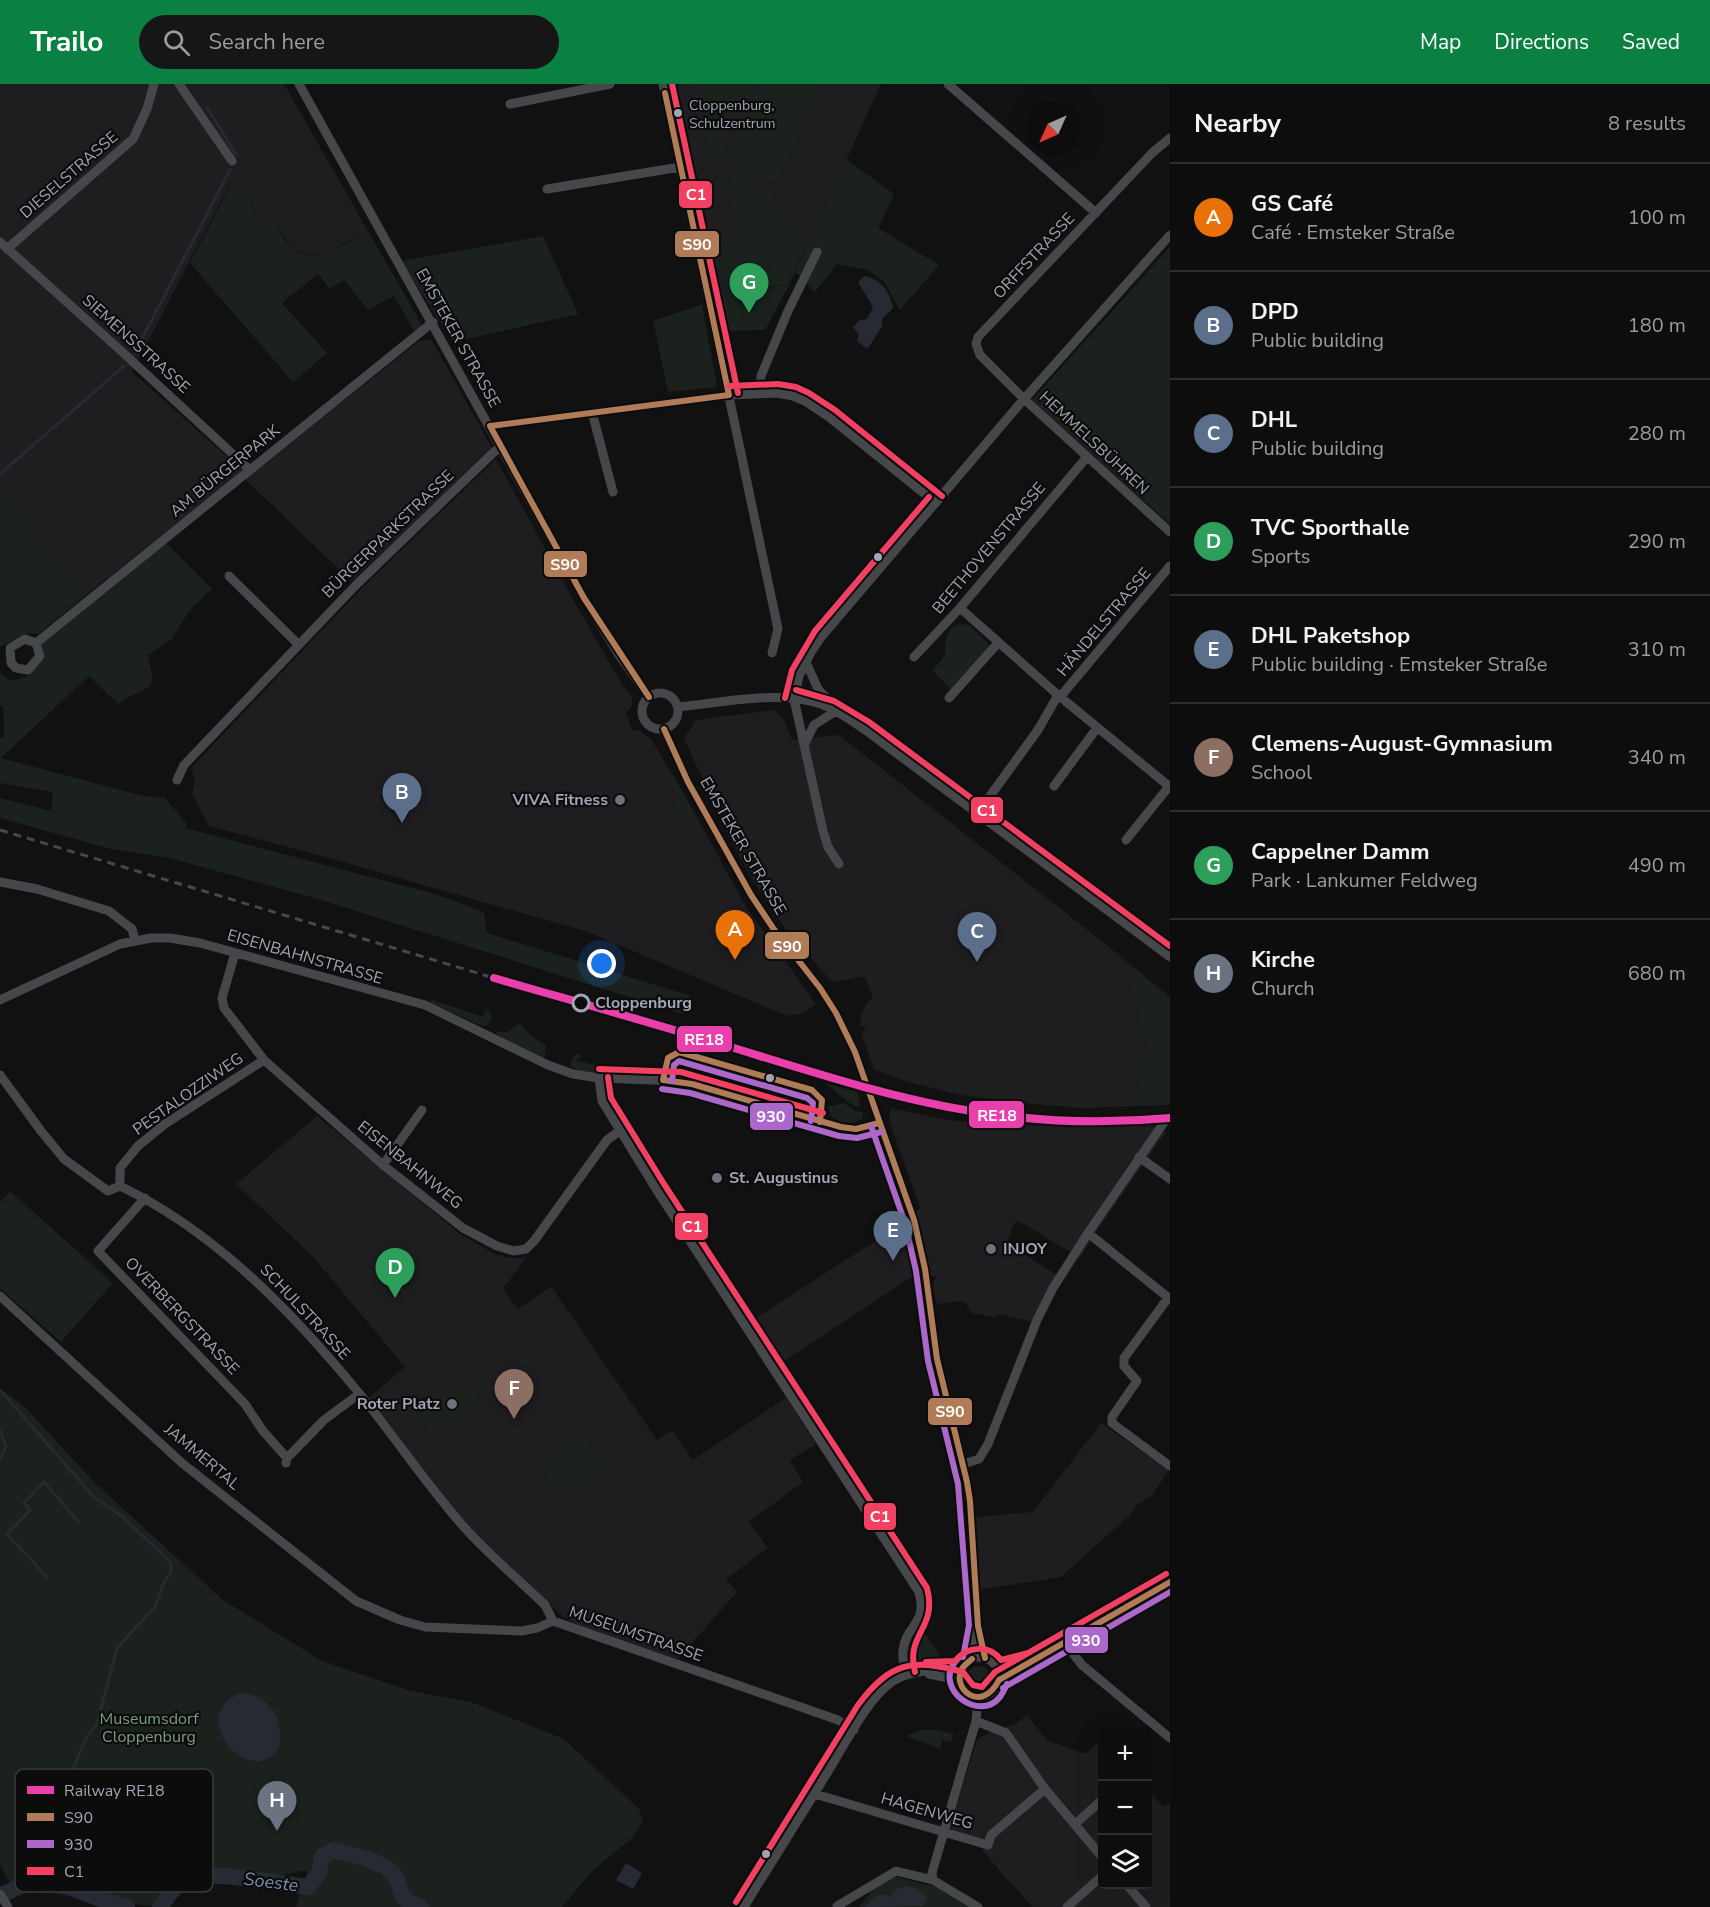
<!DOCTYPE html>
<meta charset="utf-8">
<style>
:root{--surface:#0d0d0e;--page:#161617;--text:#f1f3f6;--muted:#9a9c9e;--line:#2d2d2e;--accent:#0b8043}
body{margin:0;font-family:"Nunito Sans",sans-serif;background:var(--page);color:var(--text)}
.controls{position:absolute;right:18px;bottom:18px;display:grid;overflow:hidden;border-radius:6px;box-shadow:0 6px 24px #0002}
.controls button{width:54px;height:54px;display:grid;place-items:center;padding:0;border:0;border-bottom:2px solid var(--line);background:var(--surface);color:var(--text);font:30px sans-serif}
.compass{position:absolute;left:1026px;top:18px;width:54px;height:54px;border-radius:50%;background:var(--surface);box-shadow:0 6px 24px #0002;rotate:225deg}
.you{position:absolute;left:602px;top:880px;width:21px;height:21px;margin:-15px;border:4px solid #fff;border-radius:50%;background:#1a73e8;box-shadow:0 0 0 9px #1a73e833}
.badge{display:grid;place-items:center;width:39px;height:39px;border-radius:50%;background:var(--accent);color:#fff;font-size:20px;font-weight:700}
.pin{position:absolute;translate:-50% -50px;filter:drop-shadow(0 2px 3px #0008)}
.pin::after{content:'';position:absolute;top:32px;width:21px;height:18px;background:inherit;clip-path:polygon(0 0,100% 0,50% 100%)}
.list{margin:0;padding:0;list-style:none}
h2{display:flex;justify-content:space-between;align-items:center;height:78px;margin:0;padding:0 24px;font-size:26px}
h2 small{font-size:20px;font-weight:400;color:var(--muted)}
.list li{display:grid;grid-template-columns:39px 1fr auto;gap:18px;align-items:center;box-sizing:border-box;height:108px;padding:0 24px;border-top:2px solid var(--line)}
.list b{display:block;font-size:22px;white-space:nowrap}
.list p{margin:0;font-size:20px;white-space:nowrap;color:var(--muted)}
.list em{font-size:20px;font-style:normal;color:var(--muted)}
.icon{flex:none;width:33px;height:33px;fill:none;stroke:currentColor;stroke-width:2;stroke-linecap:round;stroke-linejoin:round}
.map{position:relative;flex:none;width:1170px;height:1823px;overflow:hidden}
header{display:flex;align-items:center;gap:36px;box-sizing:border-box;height:84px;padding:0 30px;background:var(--accent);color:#fff}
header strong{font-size:28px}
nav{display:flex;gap:33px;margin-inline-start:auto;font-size:21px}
.search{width:420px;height:54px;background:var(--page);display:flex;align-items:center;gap:15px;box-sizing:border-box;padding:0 21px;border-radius:33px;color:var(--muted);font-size:22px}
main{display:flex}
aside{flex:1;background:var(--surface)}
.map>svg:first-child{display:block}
.built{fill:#1e1e20}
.green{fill:#1b221d}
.water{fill:#262a32}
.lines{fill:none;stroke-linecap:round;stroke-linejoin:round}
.stream{stroke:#262a32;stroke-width:3}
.river{stroke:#262a32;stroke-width:16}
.minor{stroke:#46474a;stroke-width:9}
.rail{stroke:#47484b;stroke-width:3;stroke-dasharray:8 6;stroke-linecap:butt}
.bus-1-casing{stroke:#0c0c0d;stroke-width:10}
.bus-2-casing{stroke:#0c0c0d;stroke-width:10}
.bus-3-casing{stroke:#0c0c0d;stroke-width:10}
.bus-1{stroke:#b07c57;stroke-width:6}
.bus-2{stroke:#ac68c9;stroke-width:6}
.bus-3{stroke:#f24062;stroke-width:6}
.rail-1-casing{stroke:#0c0c0d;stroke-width:12}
.rail-1{stroke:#e93faa;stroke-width:8}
.bus-dot{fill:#a2a5b3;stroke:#0c0c0d;stroke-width:2}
.poi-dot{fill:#6f717b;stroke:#0c0c0d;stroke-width:2}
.stop-dot{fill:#0c0c0d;stroke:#a2a5b3;stroke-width:3}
.labels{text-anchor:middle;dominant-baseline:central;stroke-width:4.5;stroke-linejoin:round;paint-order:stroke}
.bus-label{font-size:14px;fill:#a2a5b3;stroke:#0c0c0d;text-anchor:start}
.street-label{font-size:16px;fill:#a2a5b3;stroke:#0c0c0d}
.poi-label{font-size:16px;font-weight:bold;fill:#a2a5b3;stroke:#0c0c0d;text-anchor:end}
.stop-label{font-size:16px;font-weight:bold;fill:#a2a5b3;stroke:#0c0c0d;text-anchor:start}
.park-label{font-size:16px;fill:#799d80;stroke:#0c0c0d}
.water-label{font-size:18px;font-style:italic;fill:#798fae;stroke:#0c0c0d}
.key{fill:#0c0c0d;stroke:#393a3f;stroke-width:1.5}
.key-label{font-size:16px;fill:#a2a5b3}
.line-badge{stroke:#0c0c0d;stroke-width:2}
.badge-label{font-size:16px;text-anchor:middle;font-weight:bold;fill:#fff}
</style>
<header>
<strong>Trailo</strong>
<div class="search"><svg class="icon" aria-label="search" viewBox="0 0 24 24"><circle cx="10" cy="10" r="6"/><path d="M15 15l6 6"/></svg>Search here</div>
<nav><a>Map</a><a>Directions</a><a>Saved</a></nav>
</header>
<main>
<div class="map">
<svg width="1170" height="1823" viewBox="0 0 1170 1823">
<rect width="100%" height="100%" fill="#111112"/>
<path class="built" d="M0,0H284L368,147L325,170H303L290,162L273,135L262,136L247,113L229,102L132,288L243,387L90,508L0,411Z
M677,0H881L789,201L721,211Z
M431,255L492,364L412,441L351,497L245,395L419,257Z
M496,375L575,519L622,600L632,613V622L626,629L632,646H638L651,655L686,713L746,823L816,920L804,929L787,932L588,848L340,777L209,742L199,723L192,710L195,697L191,684L362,504Z
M774,626L784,635L792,656L839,651L1108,862L1170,913V1021L1082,1024L1022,1019L960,1011L904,997L874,985L861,949L865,948L864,942H861V932L866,920L873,913L864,892L835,898L830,896L787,847L753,797L727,749L684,654L696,636Z
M891,1024L947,1036L1044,1042L1148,1041L1166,1048L1098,1145L1080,1174L1019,1137L1014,1139L1007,1159L1057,1191L1033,1238L998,1230L995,1233L972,1229L964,1217L936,1220L933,1199L936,1193L918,1189L781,1279L753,1236L906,1137L920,1124L889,1036Z
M317,1032L460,1150L495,1170L509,1174H526L503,1205L518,1225L551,1202L657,1356L672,1346L693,1376L786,1314L816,1360L790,1376L803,1398L749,1438L768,1464L726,1495L737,1508L678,1575L579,1542L564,1533L465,1440L369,1314L405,1283L313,1173L236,1100Z
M1101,1339L1169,1386L1153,1410L1137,1421L1130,1431L1061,1493L971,1507L967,1434L1033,1428Z
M1027,1631L1047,1656L1086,1670L1102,1655V1800H1148V1705L1163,1723L1168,1719L1170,1721V1823H1033L1004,1792L984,1768L980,1758L948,1746L977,1656L994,1646L1014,1641Z"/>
<path class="green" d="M678,0H755L749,14L732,23L724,74L711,78L702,18L695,4Z
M761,0H822L778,98L727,76Z
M846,75L894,110L878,144L939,181L900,226L883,196L867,186L837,180L815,208L795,188Z
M736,88L772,109L781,139L787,140L806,159L787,199L727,207L719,175L734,152V137L726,102Z
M230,102L247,113L262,136L273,135C278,143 283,156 291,163C314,184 346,159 368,147L422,241L414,247L394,212L368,226L344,196L330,205L318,190L282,219L327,269L293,298L190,179Z
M543,152L578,230L453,258L401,177Z
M1170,163V440L1032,316Z
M789,201L765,246L728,247L721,211Z
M702,220L717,303L668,308L653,237Z
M0,411L90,508L38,550L28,549L0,563Z
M166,459L212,505L190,526L171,556L148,571L152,589L151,602L123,616L118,620L89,592L1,674L143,712L165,714L187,740L185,744L438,811L484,828L487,849L691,912L683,930L321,816L170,774L111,765L0,734V714L51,727L53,708L0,699V655L4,652L3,622L0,621V589L10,597L26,593L45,574L41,559Z
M960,540L969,541L988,559L989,566L952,606L932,586L945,572L946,554L952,543Z
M673,692L696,733L692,739L671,724L679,713L670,695Z
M1129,881L1170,916V1008L1160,1017H1149L1136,1004L1144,985L1143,976L1150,974L1125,882Z
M430,915L483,933L486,925L492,931V936L486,942L478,940L431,919Z
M518,940L522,941L530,951L546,962L544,974L497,951L496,948H508Z
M577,970L582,972L576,976L604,984L610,980L618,982L619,986C610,992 577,990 570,981L572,974Z
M825,999L857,1008L861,1023C851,1024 835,1005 825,999Z
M844,1019L854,1027L863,1028V1034C853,1042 841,1040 832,1033L828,1023Z
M10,1107L113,1199L61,1258L0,1204V1118Z
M465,1295L480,1317L432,1351L417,1329Z
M0,1304L25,1323L95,1399L223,1516L322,1577L411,1607L471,1618L564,1655L639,1725L643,1738L631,1755L593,1786L562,1823H296L308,1786L270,1793L226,1787L177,1791L151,1822L13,1804L0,1781Z
M585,1352L605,1383L559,1413L539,1382Z
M920,1542L921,1543L942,1575L909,1576C904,1562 912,1553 920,1542Z
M967 1594a12 12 0 1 1 24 0a12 12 0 1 1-24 0Z
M920,1646H937L953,1650L951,1658L942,1656L940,1665L907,1652Z
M890,1791L936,1803L970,1823H859L877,1800Z"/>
<path class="water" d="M865,192C879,194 892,210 893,224L882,235V242L869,263L866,264L857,257L859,251L853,243L860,236L867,235L873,223L858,198Z
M240,1609C264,1610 280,1627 280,1651C280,1657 280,1663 276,1668C248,1702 186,1632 240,1609Z
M626,1779L642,1789L633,1805L616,1796Z
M906,1801L917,1805L927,1813L923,1822L865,1823C872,1814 878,1807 890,1813L894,1807Z"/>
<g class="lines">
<path class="stream" d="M207,24L236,70
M134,270L230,86
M0,390L124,282
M0,1306L94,1413L124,1434L171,1479V1489L164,1498L155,1523L117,1564L97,1640L86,1654L74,1683L54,1709L43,1753L38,1799
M0,1346L6,1363L0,1375
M47,1493L7,1450L30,1426L24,1419L44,1398L78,1437"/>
<path class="river" d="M0,1812C8,1808 17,1803 26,1800C61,1792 94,1817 127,1823
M160,1823C168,1813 177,1797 190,1794C217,1787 277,1799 308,1803L319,1789L322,1773L334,1766C351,1771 380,1776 392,1788C405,1801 392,1815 421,1823"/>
<path class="minor" d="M179,0L232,77
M299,0L579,505L619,571L649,613
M663,0L778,545L772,569
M948,0L1096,129
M510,20L610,0
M1170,54L1152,69L978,253L976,260L980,271L1024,315L1170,448
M547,105L680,83
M0,158L119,265L250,386
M7,165L133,55L147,25L154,0
M760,308L761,292L788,227L817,168
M592,328L613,408
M490,342L729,311L777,309L793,312L805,317L829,333L936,419
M229,492L299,561
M960,524L1058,611L1170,703
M36,559L40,572L28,586L16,584L11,579L10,564L25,555L36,559L433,238
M914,573L960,524L1086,374
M806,578L818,605L837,625
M642 627a18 18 0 1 1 36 0a18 18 0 1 1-36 0Z
M1060,613L1170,482
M949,614L998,559
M678,623C719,619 774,607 814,618C832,623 848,634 864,645L1170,873
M664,645L688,698L751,811L773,844L820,904L836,929L855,968L914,1136L925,1185L937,1275L967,1398L970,1417L978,1542L985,1574
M804,661L814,641L836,627
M177,696L184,681L357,500L495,367L502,364
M1054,702L1097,644
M990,712L1038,646L1058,611
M1126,756L1170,701
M839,780L828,763L823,747L794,615L799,592L811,568L822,552L1024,315L1170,151
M0,798L37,805L109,827L132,845L135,856
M235,869L222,914L224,924L264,976L383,1081L463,1144L497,1162L514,1167L526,1165L534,1157L607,1056L621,1046
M0,916L120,860L151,854H170L200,859L425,921L548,981L573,990L599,994L679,997L841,1043L856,1045L879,1039
M0,991L41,1047L64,1075L108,1107L120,1102C216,1148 292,1228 359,1309C395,1353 426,1400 463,1442C488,1470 518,1495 545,1521L553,1537
M599,994L602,1017L656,1105L919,1508C928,1540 906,1541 903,1566C902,1574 904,1583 906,1590
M1139,1073L1170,1095
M383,1081L422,1026
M120,1102V1084L138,1062L165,1040L264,976
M145,1114L98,1167L245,1320L263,1347L287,1374
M1088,1149L1170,1215
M0,1212L182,1379L356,1517L400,1536L425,1543L521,1547L537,1544L553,1537L838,1636L854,1646
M1168,1214L1124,1274V1282L1137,1297L1112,1333V1339L1170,1382
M286,1379L287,1374L324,1336L359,1310
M963,1380L979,1375L988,1360L1037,1236L1053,1204L1088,1149L1167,1034
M1064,1558L1082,1581L1170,1654
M959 1593a20 20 0 1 1 40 0a20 20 0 1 1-40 0Z
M972,1575L977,1545
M997,1586L1023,1581
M929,1590L959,1596
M999,1596L1170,1498
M976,1637L1006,1649L1045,1705L1102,1773
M815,1710L988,1761L991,1751L1045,1705
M1075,1740L1102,1716
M933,1796L932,1789L976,1637L978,1614
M1126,1800L1146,1823
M0,1810L8,1823
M837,1822L896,1787L933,1796L978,1823
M744,1823C770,1780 798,1737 824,1694C842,1666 866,1615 893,1597C911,1585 939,1585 960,1586
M1067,1823L1102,1792"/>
<path class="rail" d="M0,746L494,894"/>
<g class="bus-1-casing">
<path id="bus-1" d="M665,9L729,311
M490,342L584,514L649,613
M490,342L729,311
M664,645L688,698L751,811L773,844L820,904L836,929L855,968L914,1136L925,1185L937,1275L967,1398L970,1417L978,1542L985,1574
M663,996L692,1000L841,1043L856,1045L879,1039
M663,996L668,974L679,968L812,1006L822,1016L820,1038
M972,1575C969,1578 964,1581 962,1585C951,1604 981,1631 999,1596
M999,1596L1170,1498"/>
</g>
<g class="bus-2-casing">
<path id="bus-2" d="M672,997L674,981L679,977L807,1014L813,1019L811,1037
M662,1005L690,1009L839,1052L857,1054L881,1048
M871,1042L905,1139L916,1187L928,1277L958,1400L969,1541L963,1573
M966,1568C963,1571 958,1574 955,1578C934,1605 979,1639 1000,1613C1003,1609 1005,1604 1007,1600
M1003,1604L1170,1508"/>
</g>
<g class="bus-3-casing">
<path id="bus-3" d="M672,0L738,309
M729,302L778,300L796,303L809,309L835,326L942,412
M796,606L834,617L869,638L1170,862
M785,614L792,586L815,547L929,413
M599,985L681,988L823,1029
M608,993L611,1014L664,1100L927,1504C938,1545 905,1549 915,1588
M926,1578L955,1577C967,1562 989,1560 1001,1576L1028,1569
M736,1818L858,1621C890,1578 912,1574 963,1588L973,1601L982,1603L995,1588L1166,1490"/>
</g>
<use href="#bus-1" class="bus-1"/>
<use href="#bus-2" class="bus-2"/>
<use href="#bus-3" class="bus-3"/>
<g class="rail-1-casing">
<path id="rail-1" d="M494,894C570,916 645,937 721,960C803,985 886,1013 971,1027C1037,1038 1103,1040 1170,1034"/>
</g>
<use href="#rail-1" class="rail-1"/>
</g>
<g class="bus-dot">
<circle cx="678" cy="29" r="5"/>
<circle cx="878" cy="473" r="5"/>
<circle cx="770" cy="994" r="5"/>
<circle cx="766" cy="1770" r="5"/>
</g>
<g class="poi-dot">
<circle cx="620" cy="716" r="6"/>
<circle cx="717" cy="1094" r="6"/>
<circle cx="991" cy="1165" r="6"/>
<circle cx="452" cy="1320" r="6"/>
</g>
<circle class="stop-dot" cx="581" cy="919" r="8"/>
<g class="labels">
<g class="bus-label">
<text x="689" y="21">Cloppenburg,<tspan x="689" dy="18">Schulzentrum</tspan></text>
</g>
<g class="street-label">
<text transform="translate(69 91) rotate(-41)">DIESELSTRASSE</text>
<text transform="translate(1034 172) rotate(-47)">ORFFSTRASSE</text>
<text transform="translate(458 254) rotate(61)">EMSTEKER STRASSE</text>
<text transform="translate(136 260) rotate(42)">SIEMENSSTRASSE</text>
<text transform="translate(1094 359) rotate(43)">HEMMELSBÜHREN</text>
<text transform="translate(225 387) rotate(-39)">AM BÜRGERPARK</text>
<text transform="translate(388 450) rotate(-44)">BÜRGERPARKSTRASSE</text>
<text transform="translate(989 464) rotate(-50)">BEETHOVENSTRASSE</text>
<text transform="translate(1104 538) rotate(-50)">HÄNDELSTRASSE</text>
<text transform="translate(743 762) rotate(60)">EMSTEKER STRASSE</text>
<text transform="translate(305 873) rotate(16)">EISENBAHNSTRASSE</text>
<text transform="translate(188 1010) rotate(-35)">PESTALOZZIWEG</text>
<text transform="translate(410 1081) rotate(39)">EISENBAHNWEG</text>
<text transform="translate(305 1228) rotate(47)">SCHULSTRASSE</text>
<text transform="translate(182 1232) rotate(46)">OVERBERGSTRASSE</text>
<text transform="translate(202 1373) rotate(40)">JAMMERTAL</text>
<text transform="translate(636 1550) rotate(19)">MUSEUMSTRASSE</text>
<text transform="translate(927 1727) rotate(16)">HAGENWEG</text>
</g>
<g class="poi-label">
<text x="608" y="716">VIVA Fitness</text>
<text x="729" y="1094" text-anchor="start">St. Augustinus</text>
<text x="1003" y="1165" text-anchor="start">INJOY</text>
<text x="440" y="1320">Roter Platz</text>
</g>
<g class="stop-label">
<text x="595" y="919">Cloppenburg</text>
</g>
<g class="park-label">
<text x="149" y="1635">Museumsdorf<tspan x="149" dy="18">Cloppenburg</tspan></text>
</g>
<g class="water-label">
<text transform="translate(271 1798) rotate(7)">Soeste</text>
</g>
</g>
<rect x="15" y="1685" width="198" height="123" rx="9" class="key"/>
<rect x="27" y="1702" width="27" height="8" fill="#e93faa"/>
<rect x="27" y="1729" width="27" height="8" fill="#b07c57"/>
<rect x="27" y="1756" width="27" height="8" fill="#ac68c9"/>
<rect x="27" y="1783" width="27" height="8" fill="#f24062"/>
<g class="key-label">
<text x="64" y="1712">Railway RE18</text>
<text x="64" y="1739">S90</text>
<text x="64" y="1766">930</text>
<text x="64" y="1793">C1</text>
</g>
<g class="line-badge">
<rect x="678" y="96" width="35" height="29" rx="6" fill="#f24062"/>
<rect x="674" y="146" width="46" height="28" rx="6" fill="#b07c57"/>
<rect x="543" y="466" width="45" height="28" rx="6" fill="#b07c57"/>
<rect x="970" y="712" width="34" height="28" rx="6" fill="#f24062"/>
<rect x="764" y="847" width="46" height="29" rx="6" fill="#b07c57"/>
<rect x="676" y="941" width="57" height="28" rx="6" fill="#e93faa"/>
<rect x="968" y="1016" width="57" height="29" rx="6" fill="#e93faa"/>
<rect x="749" y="1018" width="45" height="29" rx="6" fill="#ac68c9"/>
<rect x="674" y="1128" width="35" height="29" rx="6" fill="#f24062"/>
<rect x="927" y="1313" width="46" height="29" rx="6" fill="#b07c57"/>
<rect x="863" y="1418" width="34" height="29" rx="6" fill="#f24062"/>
<rect x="1064" y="1542" width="45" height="28" rx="6" fill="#ac68c9"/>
</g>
<g class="badge-label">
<text x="696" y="116">C1</text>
<text x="697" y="166">S90</text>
<text x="565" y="486">S90</text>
<text x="987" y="732">C1</text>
<text x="787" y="868">S90</text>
<text x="704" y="961">RE18</text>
<text x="997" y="1037">RE18</text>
<text x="771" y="1038">930</text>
<text x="692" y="1148">C1</text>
<text x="950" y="1333">S90</text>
<text x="880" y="1438">C1</text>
<text x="1086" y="1562">930</text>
</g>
</svg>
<div class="controls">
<button>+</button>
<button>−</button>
<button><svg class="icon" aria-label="layers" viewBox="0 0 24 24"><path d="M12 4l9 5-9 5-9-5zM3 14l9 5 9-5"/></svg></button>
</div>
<svg class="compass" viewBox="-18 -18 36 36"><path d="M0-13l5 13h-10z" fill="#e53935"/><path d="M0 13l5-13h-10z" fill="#9a9c9e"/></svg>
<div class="you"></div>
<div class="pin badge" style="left:735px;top:876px;background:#e8710a">A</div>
<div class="pin badge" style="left:402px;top:739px;background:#5c6f8a">B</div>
<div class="pin badge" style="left:977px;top:878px;background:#5c6f8a">C</div>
<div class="pin badge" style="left:395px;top:1214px;background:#2e9e5b">D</div>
<div class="pin badge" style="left:893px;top:1177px;background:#5c6f8a">E</div>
<div class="pin badge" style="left:514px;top:1335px;background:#8d6e63">F</div>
<div class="pin badge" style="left:749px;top:229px;background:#2e9e5b">G</div>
<div class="pin badge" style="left:277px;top:1747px;background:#6b7280">H</div>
</div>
<aside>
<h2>Nearby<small>8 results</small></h2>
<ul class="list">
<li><span class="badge" style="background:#e8710a">A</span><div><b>GS Café</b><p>Café · Emsteker Straße</p></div><em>100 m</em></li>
<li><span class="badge" style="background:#5c6f8a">B</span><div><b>DPD</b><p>Public building</p></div><em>180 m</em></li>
<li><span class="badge" style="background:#5c6f8a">C</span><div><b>DHL</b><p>Public building</p></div><em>280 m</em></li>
<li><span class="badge" style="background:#2e9e5b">D</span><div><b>TVC Sporthalle</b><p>Sports</p></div><em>290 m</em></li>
<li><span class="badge" style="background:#5c6f8a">E</span><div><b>DHL Paketshop</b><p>Public building · Emsteker Straße</p></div><em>310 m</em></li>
<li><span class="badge" style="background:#8d6e63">F</span><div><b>Clemens-August-Gymnasium</b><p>School</p></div><em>340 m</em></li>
<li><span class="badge" style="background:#2e9e5b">G</span><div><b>Cappelner Damm</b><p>Park · Lankumer Feldweg</p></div><em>490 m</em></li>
<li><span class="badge" style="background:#6b7280">H</span><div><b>Kirche</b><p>Church</p></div><em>680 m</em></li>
</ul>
</aside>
</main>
